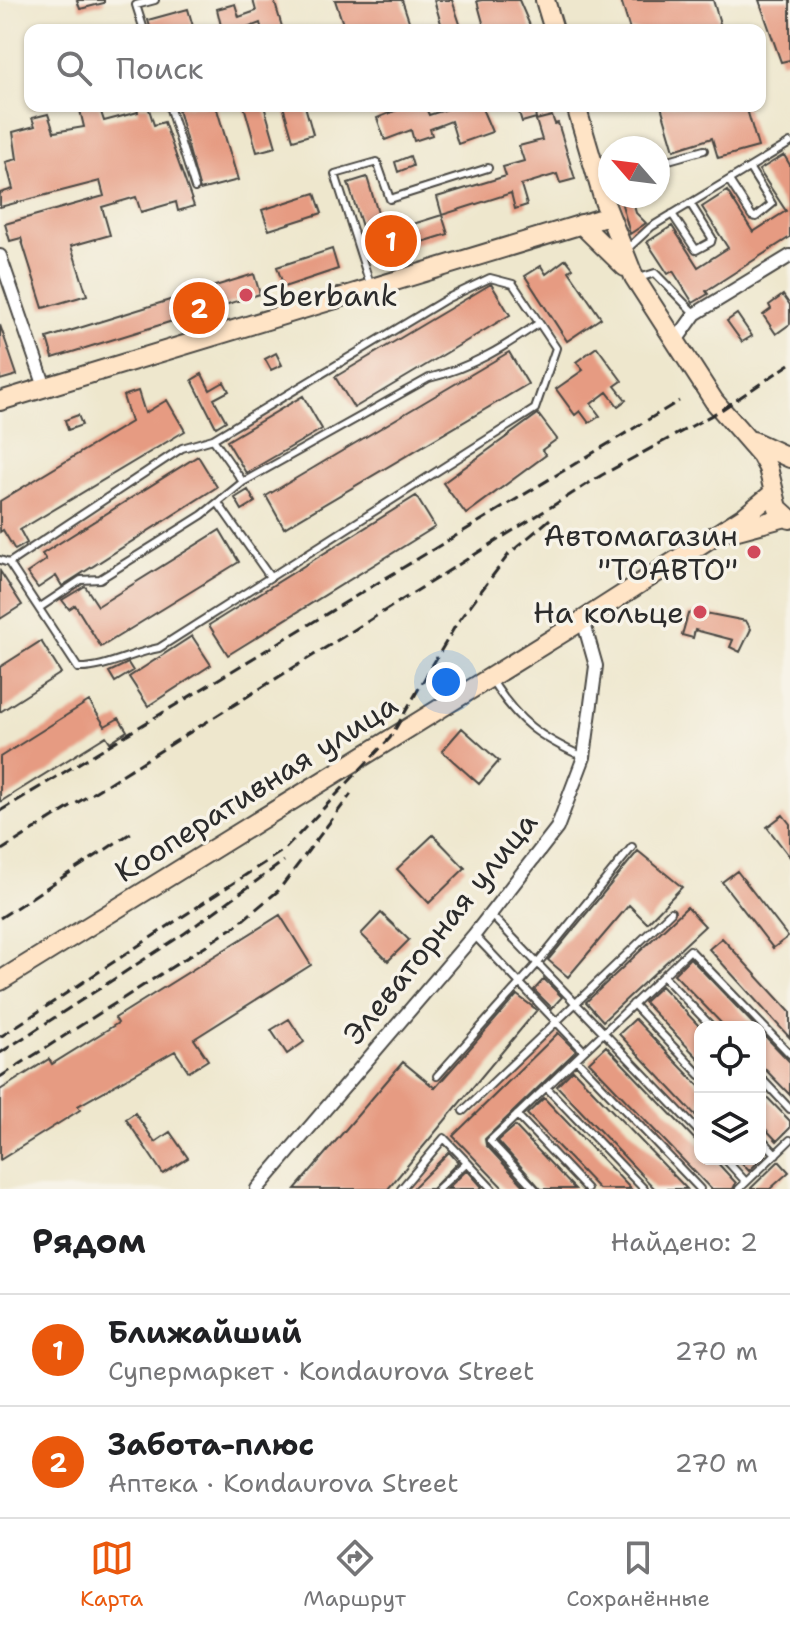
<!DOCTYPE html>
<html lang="ru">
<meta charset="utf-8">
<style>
:root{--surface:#fff;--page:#f2f2f2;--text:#202124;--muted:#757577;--line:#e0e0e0;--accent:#ea580c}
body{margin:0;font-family:"Shantell Sans",sans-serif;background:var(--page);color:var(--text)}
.controls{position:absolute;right:24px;bottom:24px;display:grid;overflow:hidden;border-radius:16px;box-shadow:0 2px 6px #0004}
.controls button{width:72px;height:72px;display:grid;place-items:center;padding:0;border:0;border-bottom:2px solid var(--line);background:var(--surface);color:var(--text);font:40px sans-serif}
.compass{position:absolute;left:598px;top:136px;width:72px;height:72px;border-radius:50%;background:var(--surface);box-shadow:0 2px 6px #0004;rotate:298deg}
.you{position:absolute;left:446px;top:682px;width:28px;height:28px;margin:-20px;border:6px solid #fff;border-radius:50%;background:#1a73e8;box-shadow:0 0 0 12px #1a73e833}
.badge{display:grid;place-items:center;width:52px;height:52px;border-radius:50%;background:var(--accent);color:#fff;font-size:26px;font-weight:700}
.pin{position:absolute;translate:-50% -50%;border:4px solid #fff;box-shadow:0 2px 8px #0006}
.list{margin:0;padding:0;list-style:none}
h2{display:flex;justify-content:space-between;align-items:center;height:104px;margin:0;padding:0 32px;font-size:34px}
h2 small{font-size:26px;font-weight:400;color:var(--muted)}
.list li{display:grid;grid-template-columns:52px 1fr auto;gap:24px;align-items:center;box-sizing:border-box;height:112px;padding:0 32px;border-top:2px solid var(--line)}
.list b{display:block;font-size:30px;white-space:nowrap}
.list p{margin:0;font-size:26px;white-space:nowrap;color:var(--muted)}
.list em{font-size:26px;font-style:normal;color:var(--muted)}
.icon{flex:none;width:44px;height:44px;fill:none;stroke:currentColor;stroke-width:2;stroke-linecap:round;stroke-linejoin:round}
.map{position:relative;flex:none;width:790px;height:1189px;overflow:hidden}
.search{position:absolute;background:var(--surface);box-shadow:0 2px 6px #0004;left:24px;right:24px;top:24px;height:88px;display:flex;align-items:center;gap:20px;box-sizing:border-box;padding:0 28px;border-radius:16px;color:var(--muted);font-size:30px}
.sheet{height:328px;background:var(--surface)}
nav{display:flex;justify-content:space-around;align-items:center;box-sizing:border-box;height:112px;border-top:2px solid var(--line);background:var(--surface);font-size:22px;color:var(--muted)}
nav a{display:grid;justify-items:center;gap:4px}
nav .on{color:var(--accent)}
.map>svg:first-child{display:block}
.building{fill:#e69b82}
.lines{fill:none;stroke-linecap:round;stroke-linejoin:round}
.lane-casing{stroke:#484743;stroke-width:10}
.street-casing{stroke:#484743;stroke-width:16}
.secondary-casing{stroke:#484743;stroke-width:22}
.lane{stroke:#fff;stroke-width:6}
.street{stroke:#fff;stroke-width:12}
.secondary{stroke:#ffe4c6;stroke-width:18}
.rail{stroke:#2b2b2b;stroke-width:3;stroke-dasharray:12 6;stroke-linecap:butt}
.poi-dot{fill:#d1495b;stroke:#f7f3e8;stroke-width:3}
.labels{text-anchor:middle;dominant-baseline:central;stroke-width:7;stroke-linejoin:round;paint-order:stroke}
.poi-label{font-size:30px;fill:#2b2b2b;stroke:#f7f3e8;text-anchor:end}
.street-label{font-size:30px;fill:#2b2b2b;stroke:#f7f3e8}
</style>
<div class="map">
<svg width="790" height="1189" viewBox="0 0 790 1189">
<rect width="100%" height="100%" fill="#f7f3e8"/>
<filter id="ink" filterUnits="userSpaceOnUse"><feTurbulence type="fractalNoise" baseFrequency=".0125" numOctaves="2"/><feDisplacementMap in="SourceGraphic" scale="16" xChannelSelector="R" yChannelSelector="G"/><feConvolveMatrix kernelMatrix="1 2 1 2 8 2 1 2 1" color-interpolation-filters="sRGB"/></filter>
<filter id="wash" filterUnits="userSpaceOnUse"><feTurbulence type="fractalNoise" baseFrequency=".006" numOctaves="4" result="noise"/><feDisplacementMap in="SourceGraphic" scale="32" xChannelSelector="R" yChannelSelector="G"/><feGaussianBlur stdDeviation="1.8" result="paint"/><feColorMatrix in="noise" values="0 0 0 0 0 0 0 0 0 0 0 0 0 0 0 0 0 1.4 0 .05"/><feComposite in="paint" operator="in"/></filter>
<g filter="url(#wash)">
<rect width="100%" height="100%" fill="#eee7cd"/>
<g id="blocks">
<path class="building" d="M77,0H104V3L80,9Z
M253,0H274L283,30H262L260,23L242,30H222L217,9L235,4L239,17L256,11Z
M335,0H402L412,30H345Z
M434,0H452L462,30H443Z
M482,0H519L532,30H485L477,1Z
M621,0H713L722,30H630Z
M759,0H790V60L781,62Z
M188,9L194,30H151L148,20Z
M79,106H99L104,121L138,112L136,106H148L154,125L164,122L194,206L178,211L176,202L141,212L136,197L102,207L110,235L71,246L87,295L43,308L21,238L10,241L5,224L104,196L100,181L0,207V193L13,189L6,162L17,159L13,132L35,126L32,118L48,114L54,132L84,127Z
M177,106H216L238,180L200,190Z
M244,106H264L276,147L257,152Z
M283,106H305L313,134L293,140Z
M407,106H425L429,115L457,106H481L492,132L458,144L451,121L430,129L432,135L414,141L411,130L385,140L377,118Z
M533,106L536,118L522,122L518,109Z
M661,106H746L758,147L718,158L712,138L674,150Z
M552,116L555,124L558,123L575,179L560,183L557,174L521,185L527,205L515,209L511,193L442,215L437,197L506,176L503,167L524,161L519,146L542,140L536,120Z
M784,155L790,165V237L706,291L708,294L693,303L673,271L668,274L647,242L672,226L698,267L728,248L702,207L727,191L753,232L786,211L759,170Z
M410,156L413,166L398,172L395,162Z
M367,177L384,233L366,239L348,183Z
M315,193L322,213L269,230L262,210Z
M632,198L636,213L646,223L630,234L621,201Z
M442,215L448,234L390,252L384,233Z
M332,249L338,269L284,287L277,267Z
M566,259L573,268L569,271L601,318L567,341L525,276L541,266L546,274Z
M254,274L260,294L53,358L47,338Z
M491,284L510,315L354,408L335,377Z
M783,295L790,305V324L776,334L763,315L771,309L769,305Z
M737,314L752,336L742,342L727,321Z
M0,325L17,375L0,380Z
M597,347L622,381L615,386L626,400L618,406L607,392L591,404L600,416L589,423L580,411L575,415L556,389L583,370L576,362Z
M509,352L528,384L284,528L266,496Z
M276,353L282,365L271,370L265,359Z
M202,374L210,390L224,382L229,391L214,399L226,421L216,427L192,380Z
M138,391L145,413L167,400L185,431L20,530L27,543L15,550L3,530L0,532V501L131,422L123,396Z
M303,396L322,429L246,473L227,441Z
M538,414L557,439L542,450L546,455L466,514L443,483Z
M78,415L82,425L68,430L65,420Z
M198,456L217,487L62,586L56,576L38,588L27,573L46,560L42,554Z
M248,490L255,502L242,510L235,498Z
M416,496L435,527L228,655L209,625Z
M220,530L239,562L101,647L75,605L69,609L62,600L85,586L98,606Z
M0,571L22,605L0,619Z
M700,612L746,621L751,629L740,652L730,647L733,640L695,630L693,638L682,635L688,614Z
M192,636L211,665L148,706L129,677Z
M41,641L61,673L0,712V667Z
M128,663L133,671L115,682L109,672Z
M89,701L105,726L119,718L127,731L110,742L106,736L0,802V757Z
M462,728L499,761L479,784L442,751Z
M783,815L790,824V857L767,827Z
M433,835L465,868L429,903L397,869Z
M638,851L682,887L647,923L629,905L568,977L548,960Z
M737,871L788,937L773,948L722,882Z
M687,907L705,926L603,1021L586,1002Z
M381,913L409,940L388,961L361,934Z
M280,915L311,965L194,1039L208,1060L189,1072L175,1051L78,1106L80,1110L0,1160V1090L49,1059L52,1064L118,1023L115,1018Z
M722,938L790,1012V1038L709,949Z
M690,958L756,1027H725L674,974Z
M544,979L562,997L552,1008L534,990Z
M661,986L700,1027V1060L644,1002Z
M517,995L537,1010L388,1189H295L403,1062L435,1088Z
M289,1019L304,1042L287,1054L271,1030Z
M635,1019L700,1087V1120L619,1034Z
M760,1031L790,1062V1095L760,1064Z
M558,1033L576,1051L485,1139L486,1145L527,1189H504L453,1136Z
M606,1046L700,1145V1159H714L736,1183L733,1189H711L589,1062Z
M573,1070L687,1189H655L557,1086Z
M760,1090L790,1121V1128L777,1141L760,1123Z
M544,1098L631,1189H599L527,1114Z
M135,1113L155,1142L170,1132L188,1158L163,1174L126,1119Z
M515,1126L575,1189H541L498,1141Z
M760,1150L765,1155L749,1171L738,1159H760Z
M449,1152L458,1162L432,1189H412Z
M779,1161L789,1172L770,1189H750Z
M467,1170L482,1187L480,1189H447Z"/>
</g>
</g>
<g filter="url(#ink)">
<use href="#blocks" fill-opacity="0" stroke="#484743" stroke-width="2"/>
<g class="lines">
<g class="lane-casing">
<path id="lane" d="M144,30L136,5L155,0
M169,106L195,188
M658,163L704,150
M730,182L752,216L756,217L772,204L750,169
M672,214L696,250L711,242L712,238L690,203
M626,250L651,227L790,143
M639,278L655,273L695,314
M370,284L335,174L377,162L390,199L488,168
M213,439L243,482L429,378C472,367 503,348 539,323
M218,503L270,577
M0,560L9,563L78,668C105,669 131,653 159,648L535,409L556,348L513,284L490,278L448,298L213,439L182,448L9,563
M39,608L81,580L100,579L202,515L243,482
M491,679C518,722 539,737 584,757
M491,915L700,1133
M474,935L584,1051
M663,976L712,1027
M633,1004L700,1075
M576,1059L700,1189
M437,1076L538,963L632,847
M760,1077L790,1109
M546,1087L644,1189
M463,1111L671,912
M517,1115L587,1189
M760,1137L776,1154
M725,1159L746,1182
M401,1189L444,1138L467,1162
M438,1189L467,1162L492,1189
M535,1189L490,1141L690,950L790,1054
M739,1189L790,1140"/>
</g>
<g class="street-casing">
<path id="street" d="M0,256L45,387
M675,342L695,314L790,256
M257,1189L474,935L557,828L584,757L596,666L583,620"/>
</g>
<g class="secondary-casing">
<path id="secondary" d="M545,0L554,30
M576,106L604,201L634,277L714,401L761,455L768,468L778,508L790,519
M581,224L625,267
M0,401L609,216
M753,441L790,458
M734,531L786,517
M0,981L583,620L745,516L772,494"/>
</g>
<use href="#lane" class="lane"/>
<use href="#street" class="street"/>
<use href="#secondary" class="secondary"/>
<path class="rail" d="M0,811L679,401
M0,851L602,475L721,410L790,364
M0,918L134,831
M0,1037L285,849L390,738L457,623L509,554L550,519
M0,1053L185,933L284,861
M0,1077L233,928L278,891L351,794"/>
</g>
</g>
<g class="poi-dot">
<circle cx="246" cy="295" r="8"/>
<circle cx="754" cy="552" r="8"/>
<circle cx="700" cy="612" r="8"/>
</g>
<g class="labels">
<g class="poi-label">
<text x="262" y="295" text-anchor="start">Sberbank</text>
<text x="738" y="535">Автомагазин<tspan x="738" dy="34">"ТОАВТО"</tspan></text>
<text x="684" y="612">На кольце</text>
</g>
<g class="street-label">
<text transform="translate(256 788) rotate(-32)">Кооперативная улица</text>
<text transform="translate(440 928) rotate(-51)">Элеваторная улица</text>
</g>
</g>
</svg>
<div class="controls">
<button><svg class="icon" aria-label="locate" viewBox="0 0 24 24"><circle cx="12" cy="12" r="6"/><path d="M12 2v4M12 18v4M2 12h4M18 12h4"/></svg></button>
<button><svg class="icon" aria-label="layers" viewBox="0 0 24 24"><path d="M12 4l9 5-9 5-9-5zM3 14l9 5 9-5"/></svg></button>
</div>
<svg class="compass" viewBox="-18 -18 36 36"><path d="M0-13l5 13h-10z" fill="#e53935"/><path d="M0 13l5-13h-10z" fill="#757577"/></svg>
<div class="you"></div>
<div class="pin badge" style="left:391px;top:241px">1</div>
<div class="pin badge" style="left:199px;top:308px">2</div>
<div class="search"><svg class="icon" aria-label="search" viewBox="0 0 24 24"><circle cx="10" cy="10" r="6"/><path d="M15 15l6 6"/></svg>Поиск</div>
</div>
<section class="sheet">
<h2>Рядом<small>Найдено: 2</small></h2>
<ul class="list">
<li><span class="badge">1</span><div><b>Ближайший</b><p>Супермаркет · Kondaurova Street</p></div><em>270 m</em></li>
<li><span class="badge">2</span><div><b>Забота-плюс</b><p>Аптека · Kondaurova Street</p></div><em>270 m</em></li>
</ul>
</section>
<nav>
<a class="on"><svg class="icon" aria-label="map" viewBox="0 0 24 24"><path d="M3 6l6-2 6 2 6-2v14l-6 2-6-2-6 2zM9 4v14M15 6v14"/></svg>Карта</a>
<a><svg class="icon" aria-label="directions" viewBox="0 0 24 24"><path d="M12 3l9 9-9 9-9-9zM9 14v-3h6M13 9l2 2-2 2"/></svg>Маршрут</a>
<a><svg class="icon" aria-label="saved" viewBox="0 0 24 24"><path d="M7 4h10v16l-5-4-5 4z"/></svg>Сохранённые</a>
</nav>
